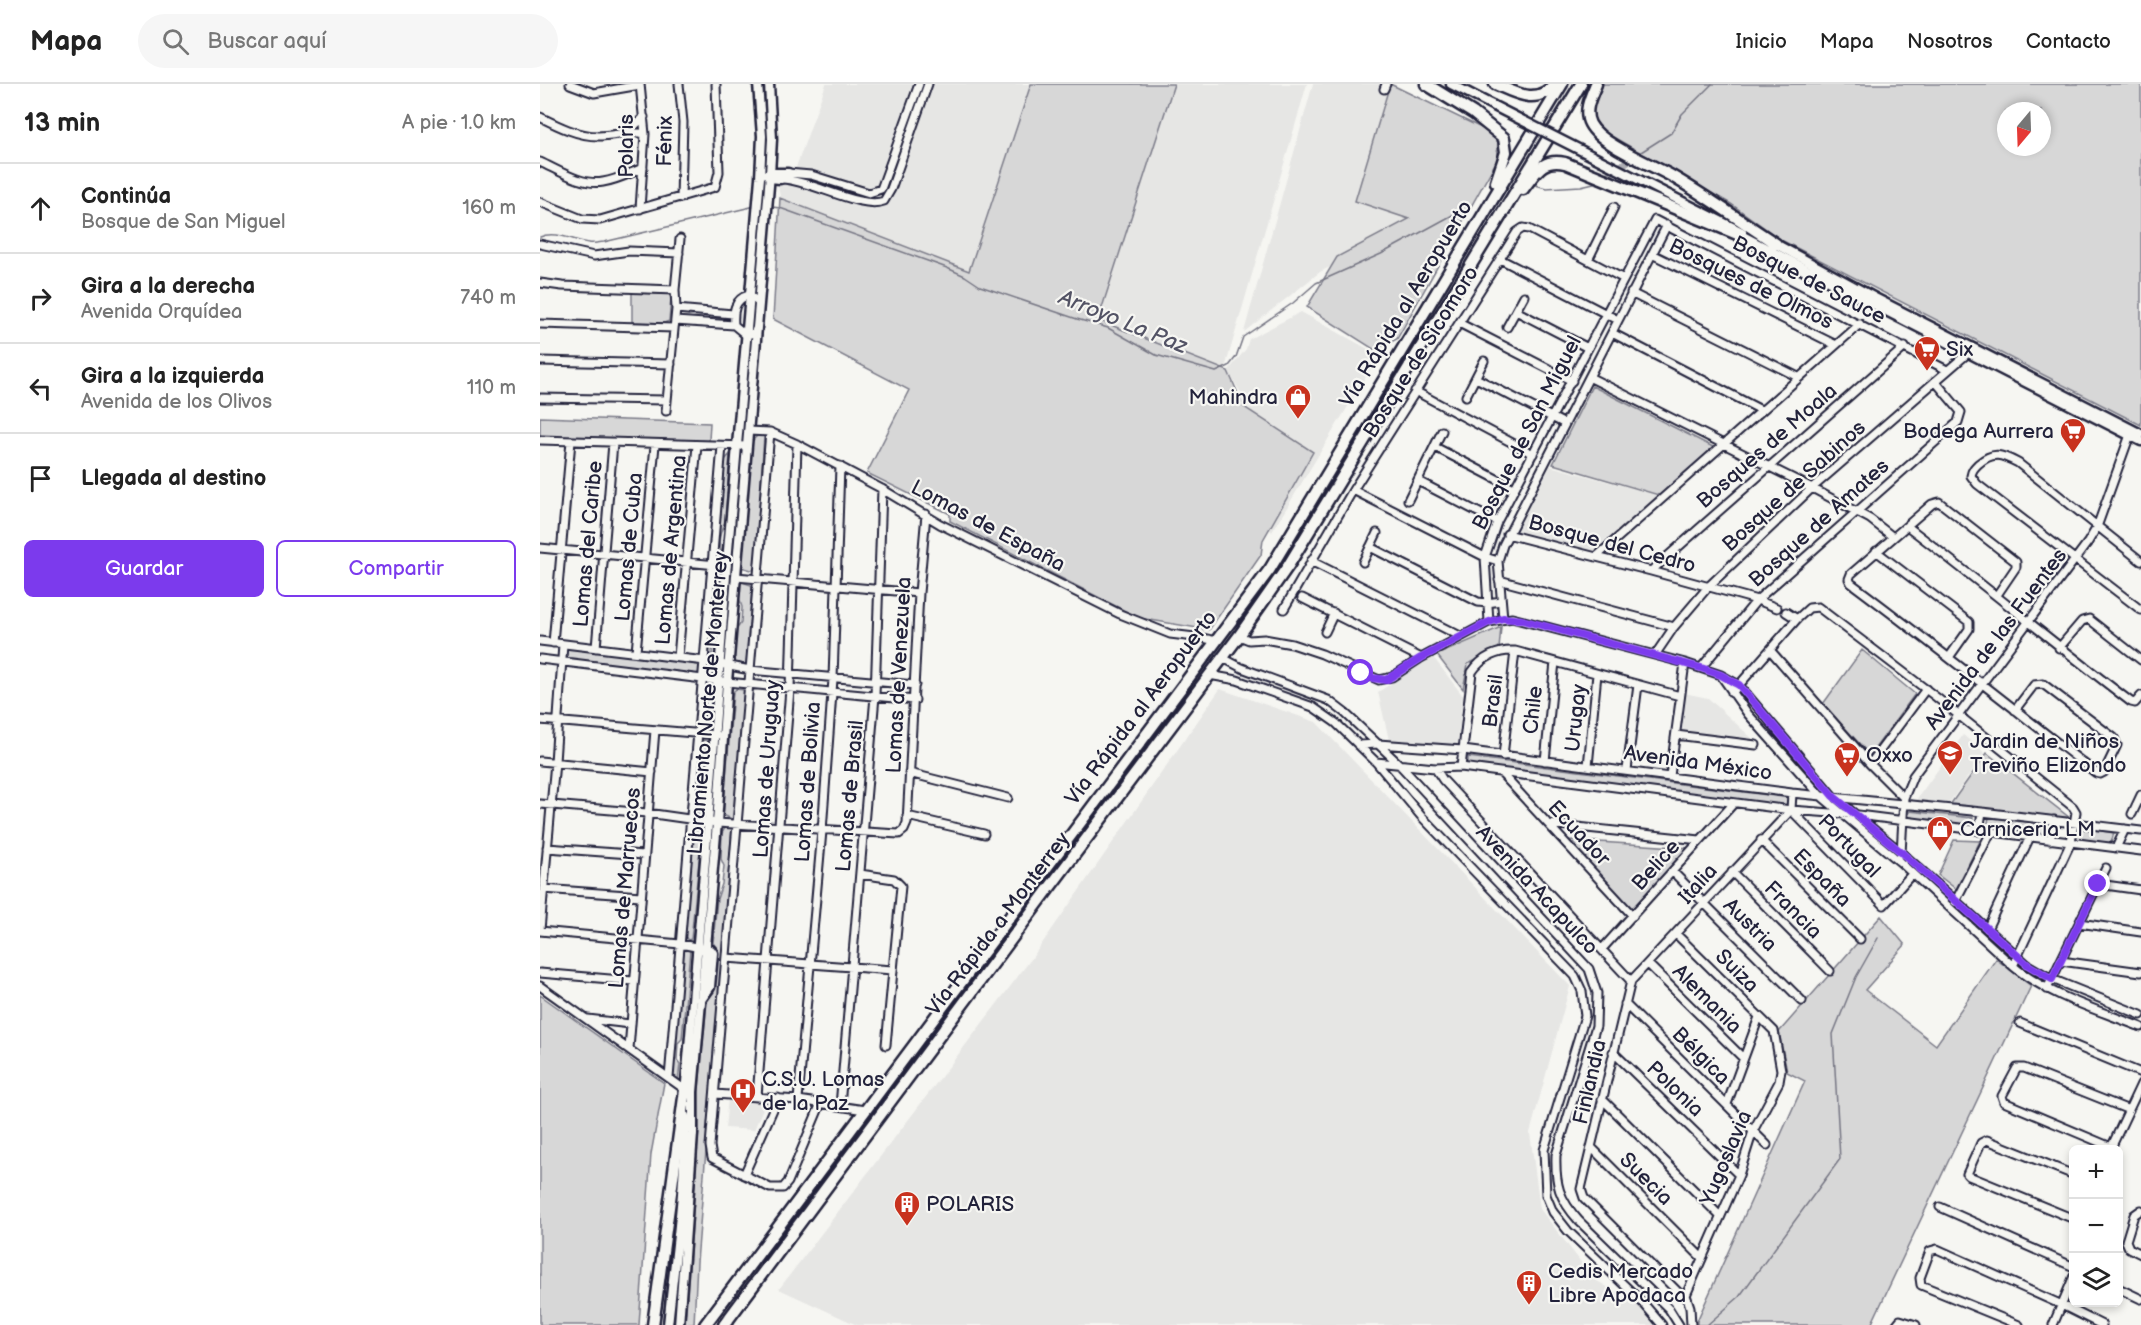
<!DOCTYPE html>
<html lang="es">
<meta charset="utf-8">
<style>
:root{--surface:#fff;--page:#f6f6f6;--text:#222;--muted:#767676;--line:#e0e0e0;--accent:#7c3aed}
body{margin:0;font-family:"Balsamiq Sans",sans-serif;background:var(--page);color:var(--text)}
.controls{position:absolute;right:18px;bottom:18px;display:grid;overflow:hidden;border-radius:9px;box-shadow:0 3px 9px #0003}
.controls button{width:54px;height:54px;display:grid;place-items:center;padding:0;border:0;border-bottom:2px solid var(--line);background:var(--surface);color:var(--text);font:30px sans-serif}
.compass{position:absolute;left:1457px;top:18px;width:54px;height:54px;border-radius:50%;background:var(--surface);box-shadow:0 3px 9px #0003;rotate:199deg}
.stop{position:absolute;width:18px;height:18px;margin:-14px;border:4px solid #7c3aed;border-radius:50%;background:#fff}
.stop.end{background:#7c3aed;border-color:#fff;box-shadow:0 2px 6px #0008}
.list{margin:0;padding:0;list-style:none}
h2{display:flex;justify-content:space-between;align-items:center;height:78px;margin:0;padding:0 24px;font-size:26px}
h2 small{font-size:20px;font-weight:400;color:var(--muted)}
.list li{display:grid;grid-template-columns:39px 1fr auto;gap:18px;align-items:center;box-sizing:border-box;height:90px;padding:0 24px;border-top:2px solid var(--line)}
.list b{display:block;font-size:22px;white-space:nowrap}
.list p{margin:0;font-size:20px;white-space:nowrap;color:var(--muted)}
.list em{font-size:20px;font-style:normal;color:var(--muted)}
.actions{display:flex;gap:12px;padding:18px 24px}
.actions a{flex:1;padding:14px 0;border:2px solid var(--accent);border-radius:9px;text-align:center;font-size:21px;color:var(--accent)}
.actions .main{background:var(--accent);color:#fff}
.icon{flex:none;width:33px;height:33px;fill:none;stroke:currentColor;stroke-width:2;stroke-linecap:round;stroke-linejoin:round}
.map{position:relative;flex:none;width:1601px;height:1241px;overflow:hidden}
header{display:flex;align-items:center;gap:36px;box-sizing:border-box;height:84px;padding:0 30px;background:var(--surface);border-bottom:2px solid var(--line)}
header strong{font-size:28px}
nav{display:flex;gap:33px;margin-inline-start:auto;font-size:21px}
.search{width:420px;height:54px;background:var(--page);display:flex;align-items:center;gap:15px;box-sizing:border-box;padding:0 21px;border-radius:33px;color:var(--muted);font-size:22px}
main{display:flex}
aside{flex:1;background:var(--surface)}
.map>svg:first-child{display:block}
.built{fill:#e6e6e4}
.green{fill:#d7d7d7;stroke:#7c7c89;stroke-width:1.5;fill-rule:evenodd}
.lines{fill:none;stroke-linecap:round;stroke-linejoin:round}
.stream{stroke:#757583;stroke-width:1.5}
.canal{stroke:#adadb3;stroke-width:7}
.minor-casing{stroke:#22223b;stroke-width:11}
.major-casing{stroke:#22223b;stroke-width:13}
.highway-casing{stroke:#22223b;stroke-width:15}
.minor{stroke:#f6f6f2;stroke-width:7}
.major{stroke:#f6f6f2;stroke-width:8}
.highway{stroke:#f6f6f2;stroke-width:10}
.major-bridge-casing{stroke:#22223b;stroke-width:13;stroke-linecap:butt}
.major-bridge{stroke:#f6f6f2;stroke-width:8}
.route{stroke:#7c3aed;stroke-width:8}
.labels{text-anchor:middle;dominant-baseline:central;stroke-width:4.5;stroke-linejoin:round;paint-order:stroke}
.street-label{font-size:21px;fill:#22223b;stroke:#f6f6f2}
.poi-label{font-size:21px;fill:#22223b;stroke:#f6f6f2;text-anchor:start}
.water-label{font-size:22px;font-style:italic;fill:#535365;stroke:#f6f6f2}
</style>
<header>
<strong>Mapa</strong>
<div class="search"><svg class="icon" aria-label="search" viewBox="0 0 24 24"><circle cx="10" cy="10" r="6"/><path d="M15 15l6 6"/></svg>Buscar aquí</div>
<nav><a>Inicio</a><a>Mapa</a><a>Nosotros</a><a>Contacto</a></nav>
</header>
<main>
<aside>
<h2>13 min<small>A pie · 1.0 km</small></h2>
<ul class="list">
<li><svg class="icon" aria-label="ahead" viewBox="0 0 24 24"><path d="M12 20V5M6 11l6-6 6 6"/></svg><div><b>Continúa</b><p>Bosque de San Miguel</p></div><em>160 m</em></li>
<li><svg class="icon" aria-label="right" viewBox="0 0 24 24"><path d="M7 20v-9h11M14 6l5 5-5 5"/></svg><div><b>Gira a la derecha</b><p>Avenida Orquídea</p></div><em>740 m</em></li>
<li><svg class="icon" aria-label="left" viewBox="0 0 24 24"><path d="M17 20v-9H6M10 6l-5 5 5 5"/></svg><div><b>Gira a la izquierda</b><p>Avenida de los Olivos</p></div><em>110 m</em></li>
<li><svg class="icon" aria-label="arrive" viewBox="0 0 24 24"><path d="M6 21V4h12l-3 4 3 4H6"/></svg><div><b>Llegada al destino</b></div></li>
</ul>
<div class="actions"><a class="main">Guardar</a><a>Compartir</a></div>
</aside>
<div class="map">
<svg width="1601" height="1241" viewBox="0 0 1601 1241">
<rect width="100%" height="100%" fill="#f6f6f2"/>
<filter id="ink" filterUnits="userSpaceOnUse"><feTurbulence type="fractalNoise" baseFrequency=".0167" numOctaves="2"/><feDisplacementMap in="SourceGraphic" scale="12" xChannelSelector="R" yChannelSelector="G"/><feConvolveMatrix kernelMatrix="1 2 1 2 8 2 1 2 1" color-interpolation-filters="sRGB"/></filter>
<g filter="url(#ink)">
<path class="built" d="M286,0H492L429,187L240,114L237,94L250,100Z
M634,0H767L685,284L675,282L557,236Z
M773,0H853L953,53L926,115L780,188L704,248Z
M761,228L839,271L732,448L708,420L712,328L688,287L706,265L709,255Z
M1010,382L1122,412L1055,470L976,448Z
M893,573L923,612L918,662L849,656L838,608Z
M680,605L776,638L1030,902L990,1049L1000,1125L1054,1195L1116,1232V1241H317L239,1205L492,874Z
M1144,609L1168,614L1215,657L1142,648Z
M1423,651L1445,669L1409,719L1376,716Z
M188,1014L226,1017L214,1046L185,1044Z"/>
<path class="green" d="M491,0H634L558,236L688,287L704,323L773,368L723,456L721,471L669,546L599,534L410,437V430L327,389L369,306L233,235L240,114L429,187Z
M850,0L958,52L957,76L857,255L835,266L767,223L797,173L869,135L815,117Z
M1061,0H1601V341L1243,157L1191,120L1066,49L1051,33L1052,15ZM1466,27H1502V63H1466Z
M92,209L129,210L131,214L129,237L124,239L92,238Z
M1052,302L1175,364L1122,412L1013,380Z
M0,333L170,339L169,356L164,359L0,354Z
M218,351L224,352L215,487L201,483L212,357Z
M190,370L185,438C180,448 177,460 182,470L172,571L167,569L185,376Z
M202,498L211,501L212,503L206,582L194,579L196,546L201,539L202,523L199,514L200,500Z
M961,543L959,565L928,580L923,605L897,571Z
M27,564L160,580L159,591L26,576Z
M1322,566L1375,610L1330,671L1283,620Z
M196,605L204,606L194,736L183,731L193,608Z
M164,656L168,657L165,690L161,694L160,711L163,714V728L161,730L156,728L160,661Z
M1447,669L1530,734L1410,721Z
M928,673L1251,714L1250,722L928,684Z
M1369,727L1433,734L1432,743L1369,737Z
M1449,733L1506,740L1505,750L1447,744Z
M159,739L162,741V748L151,855L148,856L144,852L154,740Z
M1538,743L1574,749L1571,759L1533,754Z
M185,744H192L157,1178L154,1240L145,1241L159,1044V1005L163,960L167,917L174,908L178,865L173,859L177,815L182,800L184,782L181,775L182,749Z
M1028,756L1150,764L1093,827Z
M1414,756L1440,757L1416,805L1398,791Z
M1341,832L1365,861L1325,906L1396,961L1456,875L1491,902L1331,1241H1157V1237L1265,997L1247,988L1239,948Z
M148,865L150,866L142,955L138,959L137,976L140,980L138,998L131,990L143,867Z
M0,911L124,999L111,1070L99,1241H0Z"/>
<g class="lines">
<path class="stream" d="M1101,68L1131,49L1142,30L1172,0
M992,100L1006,104L1041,102L1058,98
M232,123L240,124L407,184L425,192L440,202L537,235L568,244L616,271L676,288L689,282L696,273L703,253L753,219L776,199L841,170L920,127
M0,153C15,146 34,157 49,159C54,160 59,158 64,158L211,123
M1167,1241L1199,1213L1300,1075L1293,950L1316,893L1338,854"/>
<path class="canal" d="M1082,81L1094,73
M1069,90L1072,88"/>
<g class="minor-casing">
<path id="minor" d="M30,0L54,9L100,1
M100,0L105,50L100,125
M139,0L143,38L141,114
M844,5L846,0
M0,33C18,42 38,52 58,52C75,52 89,46 105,50
M88,48L104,33
M0,78C18,86 42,102 63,98C77,96 90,89 103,84
M248,89L271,91L329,109L341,105L379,0
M242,95C271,96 321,126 344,117L351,105L388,0
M0,118L42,135L60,136L175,103L179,88L176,0
M0,160L54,172L89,167L139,169
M1112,170L1296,261
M960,175L1078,236
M1048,176L1074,123
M0,199L22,202L135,206
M1091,209L1258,293
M136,225L193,230
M976,227L1048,264
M135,237L194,241
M919,239L1032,297
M0,240L134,244
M217,243L214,249L206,251L194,241C193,228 194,215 209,211L219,219
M967,243L984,212
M1072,249L1221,326
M1375,269L1386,263L1397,249
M0,277L131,280
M1049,293L1272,404L1330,435L1353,453
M936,294L1025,340
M875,307L993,370
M926,312L944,277
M0,314L127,316
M126,327L136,225L135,206L140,155
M208,347L230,348L257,360L342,405L400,440L580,530L630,550L663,554L672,556L674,559
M230,348L170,1062L172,1074L230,1104H243L248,1098L281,1019
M0,356L207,362
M895,363L974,404
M878,397L957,438
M813,406L945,473L958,477
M868,416L902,347
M1367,442C1443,500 1516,561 1591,618L1595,619L1601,612
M967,450L1111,487L1217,516L1237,524
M830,463L938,518L947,519L961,517
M0,464L187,482
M1336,467L1429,538V545L1410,572
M1056,473L1320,240
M771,477L920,552
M1601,477L1478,379C1461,370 1453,367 1438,380C1434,384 1432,386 1431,392L1437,400L1601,526
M823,478L837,449
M1111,487L1365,263
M196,493L379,509
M959,496L1134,543
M1457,511L1476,483V478L1399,418L1392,420L1311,490L1309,495L1311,499C1394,561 1474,625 1556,689L1560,690L1564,688L1577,661L1574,654L1503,600L1494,601L1475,626
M762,514L881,574
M744,525L813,406L977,148L983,144L989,145L1084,195
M1246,528L1257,535
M963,534L958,477L963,461L1127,141
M949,538L945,473L957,438L1115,136L1407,286
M785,548L794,529
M699,552L709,556L724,555L752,560L782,570L839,596L852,593L881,574L949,538L972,534L1145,579L1181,591L1199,601L1293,712L1361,768L1488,881L1512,895L1601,931
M0,557L165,577L210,586L375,601
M13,559L31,357
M56,564L73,359
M1519,564L1542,537L1549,535L1601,576
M1230,566L1330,680L1364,714
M96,568L115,361
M1115,571L1134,543L1168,503L1272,404L1428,269L1430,265
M138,573L157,361
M683,574L702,584L788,616L805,629L858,679L1049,885L1057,909L1056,942L1016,1071C1015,1100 1019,1115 1039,1137L1129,1225L1139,1241
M0,575L187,598L375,616
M1161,584L1217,516L1418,338L1421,328L1395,297
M669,591L697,596L773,623L796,639L836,678L881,732L1035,892L1042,907L1045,932L1004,1066L1006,1111L1013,1128L1028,1147L1104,1220L1122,1241
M1182,593L1208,630L1280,711L1360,778L1473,882C1509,912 1558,926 1601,943
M1192,609L1257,535L1269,524L1278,523L1396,613L1533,723L1536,728L1531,758L1473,882
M0,636L177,651
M1136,651L1216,661
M818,661L838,660L923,666L1252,709L1442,728L1601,747
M963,672L975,567
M0,677L112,688
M1005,677L1015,578
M836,678L895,684L921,683L1251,726L1318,731L1601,767
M1330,680L1386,605
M1048,682L1057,590
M921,683L932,588C942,573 958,566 975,567L1140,612
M895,684L903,696L1091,897
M1087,686L1098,601
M369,689L468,714
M961,689L1093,832
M1130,692L1145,579
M0,720L107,729L177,739L359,750L364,746L367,739L379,509L386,430
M1251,726L1344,821L1372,790
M1251,726L1252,709
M1592,730L1601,711
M367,732L444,750
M1009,740L1160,756
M1439,747L1442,728
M1221,756L1320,855
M1510,756L1514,736
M7,764L104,771
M1576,764L1585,745
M1361,770L1364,714L1373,692L1548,458L1557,443L1591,348
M1133,788L1262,917
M1192,788L1290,887
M320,790L354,795L361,802L346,961
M1558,800L1601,806
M3,805L101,812
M1415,818L1451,748
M1539,839L1601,848
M1447,845L1490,753
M0,846L15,678L23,560
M0,847L140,860L161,864
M1136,850L1234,947L1241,986L1239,998L1213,1047L1199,1091L1146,1211
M1062,865L1194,719
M186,874L353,886
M1521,877L1601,888
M1108,880L1203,974
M0,889L93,897
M1091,897L1041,1105L1044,1114L1140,1210L1146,1211
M1091,897L1251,726
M0,902L147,1007
M1507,905L1566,784
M1085,920L1227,1061
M48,935L90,940
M1480,939L1601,989
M89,965L115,646
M1073,968L1199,1091
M129,994L182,362
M175,1010L258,1016L325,1026
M217,1012L250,605L257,360
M1062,1015L1180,1132
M258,1016L282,747L293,595L300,382
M1187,1020L1219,933
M300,1022L335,612L342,405
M1571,1063L1464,1018L1462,1012L1477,984H1484L1589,1026
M1052,1064L1162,1174
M1570,1066L1601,1000
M204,1091L238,1014
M1534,1091L1447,1056L1441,1059L1427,1090L1429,1092L1534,1135
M1400,1123L1534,1183
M1601,1126L1594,1131L1586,1157L1589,1164L1601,1170
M1578,1204L1601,1215
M1146,1211L1150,1223L1151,1241
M1356,1241L1360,1236L1376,1241
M1479,1241L1381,1201L1380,1194L1390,1167L1397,1165L1522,1221L1562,1241
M1513,1241L1534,1192"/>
</g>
<g class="major-casing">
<path id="major" d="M911,0L952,21
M1062,77L1202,148
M227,90L230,94L240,95
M228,91L234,89H248
M1230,157L1335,214L1601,350
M1268,187L1601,357
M160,865L171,866L173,869L170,903L161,916
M145,1010L167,753L187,478L220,94L222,52L218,0
M128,1241C135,1172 146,1102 145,1032
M139,1241L153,1050V1008L177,739L187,598L230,90L232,55L229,0"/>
</g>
<g class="highway-casing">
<path id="highway" d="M886,0L933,29L964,54L966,68L956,98
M955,0C976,9 997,22 1014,0
M1056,0C1051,12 1043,27 1050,40C1061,61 1113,81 1135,94C1169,114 1202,138 1236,160
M983,105C996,89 1001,74 1025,79L1197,150L1271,189
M113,1241L145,1006
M165,1241L730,485L1022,0
M184,1241L507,807L699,552L748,482L1041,0"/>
</g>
<use href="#minor" class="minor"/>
<use href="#major" class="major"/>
<use href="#highway" class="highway"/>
<g class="major-bridge-casing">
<path id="major-bridge" d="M952,21L1062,77"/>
</g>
<use href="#major-bridge" class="major-bridge"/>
</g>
</g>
<g class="lines" filter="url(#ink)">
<path class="route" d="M821,589L832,594L846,596L881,574L949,538L963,534L982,536L1161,584L1181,591L1199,601L1293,712L1361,768L1488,881L1512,895L1558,800"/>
</g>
<defs>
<g id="supermarket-pin" transform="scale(1.35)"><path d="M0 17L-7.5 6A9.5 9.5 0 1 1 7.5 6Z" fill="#c8321e" stroke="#f6f6f2"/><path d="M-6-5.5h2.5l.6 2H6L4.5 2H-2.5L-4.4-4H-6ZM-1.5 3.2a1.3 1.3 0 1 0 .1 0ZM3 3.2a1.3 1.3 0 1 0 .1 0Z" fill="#fff"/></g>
<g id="shop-pin" transform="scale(1.35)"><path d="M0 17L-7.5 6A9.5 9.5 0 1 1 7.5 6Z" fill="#c8321e" stroke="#f6f6f2"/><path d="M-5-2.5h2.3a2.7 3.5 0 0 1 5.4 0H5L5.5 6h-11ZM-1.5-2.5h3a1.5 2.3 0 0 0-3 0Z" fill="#fff"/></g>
<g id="school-pin" transform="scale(1.35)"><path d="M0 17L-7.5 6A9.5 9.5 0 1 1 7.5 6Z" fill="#c8321e" stroke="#f6f6f2"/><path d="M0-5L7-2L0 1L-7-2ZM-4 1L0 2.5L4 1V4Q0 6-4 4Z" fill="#fff"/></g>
<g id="hospital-pin" transform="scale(1.35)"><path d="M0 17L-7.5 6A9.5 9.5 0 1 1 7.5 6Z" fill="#c8321e" stroke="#f6f6f2"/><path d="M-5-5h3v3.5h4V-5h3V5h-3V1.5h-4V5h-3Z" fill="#fff"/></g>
<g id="building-pin" transform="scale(1.35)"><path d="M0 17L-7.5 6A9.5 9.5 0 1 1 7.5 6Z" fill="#c8321e" stroke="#f6f6f2"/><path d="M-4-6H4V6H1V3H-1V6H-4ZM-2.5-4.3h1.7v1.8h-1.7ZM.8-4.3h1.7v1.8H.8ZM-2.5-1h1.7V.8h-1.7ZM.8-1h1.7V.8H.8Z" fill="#fff"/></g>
</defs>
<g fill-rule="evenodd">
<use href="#supermarket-pin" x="1387" y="265"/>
<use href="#shop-pin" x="758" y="313"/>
<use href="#supermarket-pin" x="1533" y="347"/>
<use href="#school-pin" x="1410" y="669"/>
<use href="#supermarket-pin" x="1307" y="671"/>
<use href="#shop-pin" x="1400" y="745"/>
<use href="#hospital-pin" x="203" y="1007"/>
<use href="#building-pin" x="367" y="1120"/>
<use href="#building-pin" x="989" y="1199"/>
</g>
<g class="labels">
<g class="street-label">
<text transform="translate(125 57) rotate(-89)">Fénix</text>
<text transform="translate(86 62) rotate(-90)">Polaris</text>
<text transform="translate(1269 196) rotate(27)">Bosque de Sauce</text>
<text transform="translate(1211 200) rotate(26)">Bosques de Olmos</text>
<text transform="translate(866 220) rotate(-59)">Vía Rápida al Aeropuerto</text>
<text transform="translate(881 268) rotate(-58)">Bosque de Sicomoro</text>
<text transform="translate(987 349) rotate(-63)">Bosque de San Miguel</text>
<text transform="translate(1227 362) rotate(-41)">Bosques de Moala</text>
<text transform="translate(1254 402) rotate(-42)">Bosque de Sabinos</text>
<text transform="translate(1279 439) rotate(-42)">Bosque de Amates</text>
<text transform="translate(448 442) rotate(28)">Lomas de España</text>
<text transform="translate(48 460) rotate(-85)">Lomas del Caribe</text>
<text transform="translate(1072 460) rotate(15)">Bosque del Cedro</text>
<text transform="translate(89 463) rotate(-85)">Lomas de Cuba</text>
<text transform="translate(131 466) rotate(-85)">Lomas de Argentina</text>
<text transform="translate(1456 555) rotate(-53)">Avenida de las Fuentes</text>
<text transform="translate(359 591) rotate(-87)">Lomas de Venezuela</text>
<text transform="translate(953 617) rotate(-83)">Brasil</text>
<text transform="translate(168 619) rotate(-85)">Libramiento Norte de Monterrey</text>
<text transform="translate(601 624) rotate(-53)">Vía Rápida al Aeropuerto</text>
<text transform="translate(993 626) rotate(-84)">Chile</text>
<text transform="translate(1036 634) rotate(-84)">Urugay</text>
<text transform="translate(1158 679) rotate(8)">Avenida México</text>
<text transform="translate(227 685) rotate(-86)">Lomas de Uruguay</text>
<text transform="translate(268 698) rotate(-86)">Lomas de Bolivia</text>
<text transform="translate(310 712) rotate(-85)">Lomas de Brasil</text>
<text transform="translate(1039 749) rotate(47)">Ecuador</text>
<text transform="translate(1309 762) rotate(46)">Portugal</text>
<text transform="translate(1116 781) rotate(-48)">Belice</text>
<text transform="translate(1282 794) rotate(45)">España</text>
<text transform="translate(1158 800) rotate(-48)">Italia</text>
<text transform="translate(85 804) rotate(-85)">Lomas de Marruecos</text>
<text transform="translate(997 806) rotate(47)">Avenida Acapulco</text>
<text transform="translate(1253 826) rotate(45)">Francia</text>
<text transform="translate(458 840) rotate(-53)">Vía Rápida a Monterrey</text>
<text transform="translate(1210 841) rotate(45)">Austria</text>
<text transform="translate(1197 887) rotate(45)">Suiza</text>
<text transform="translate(1167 915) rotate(45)">Alemania</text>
<text transform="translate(1161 972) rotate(45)">Bélgica</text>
<text transform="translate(1050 998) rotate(-77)">Finlandia</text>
<text transform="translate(1135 1005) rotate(44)">Polonia</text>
<text transform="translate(1186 1074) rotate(-67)">Yugoslavia</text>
<text transform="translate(1106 1095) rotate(45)">Suecia</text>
</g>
<g class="poi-label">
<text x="1406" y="265">Six</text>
<text x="738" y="313" text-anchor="end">Mahindra</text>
<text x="1514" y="347" text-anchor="end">Bodega Aurrera</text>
<text x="1430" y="657">Jardin de Niños<tspan x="1430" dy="24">Treviño Elizondo</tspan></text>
<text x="1326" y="671">Oxxo</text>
<text x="1420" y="745">Carniceria LM</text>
<text x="222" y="995">C.S.U. Lomas<tspan x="222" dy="24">de la Paz</tspan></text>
<text x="386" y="1120">POLARIS</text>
<text x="1008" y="1187">Cedis Mercado<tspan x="1008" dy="24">Libre Apodaca</tspan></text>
</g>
<g class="water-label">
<text transform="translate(583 238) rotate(22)">Arroyo La Paz</text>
</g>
</g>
</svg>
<div class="controls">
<button>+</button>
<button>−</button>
<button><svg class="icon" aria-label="layers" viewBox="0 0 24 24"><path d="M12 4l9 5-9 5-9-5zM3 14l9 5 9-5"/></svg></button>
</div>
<svg class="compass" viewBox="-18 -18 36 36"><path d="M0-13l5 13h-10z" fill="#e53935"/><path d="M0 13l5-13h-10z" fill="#767676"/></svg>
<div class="stop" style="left:821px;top:589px"></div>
<div class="stop end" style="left:1558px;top:800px"></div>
</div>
</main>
